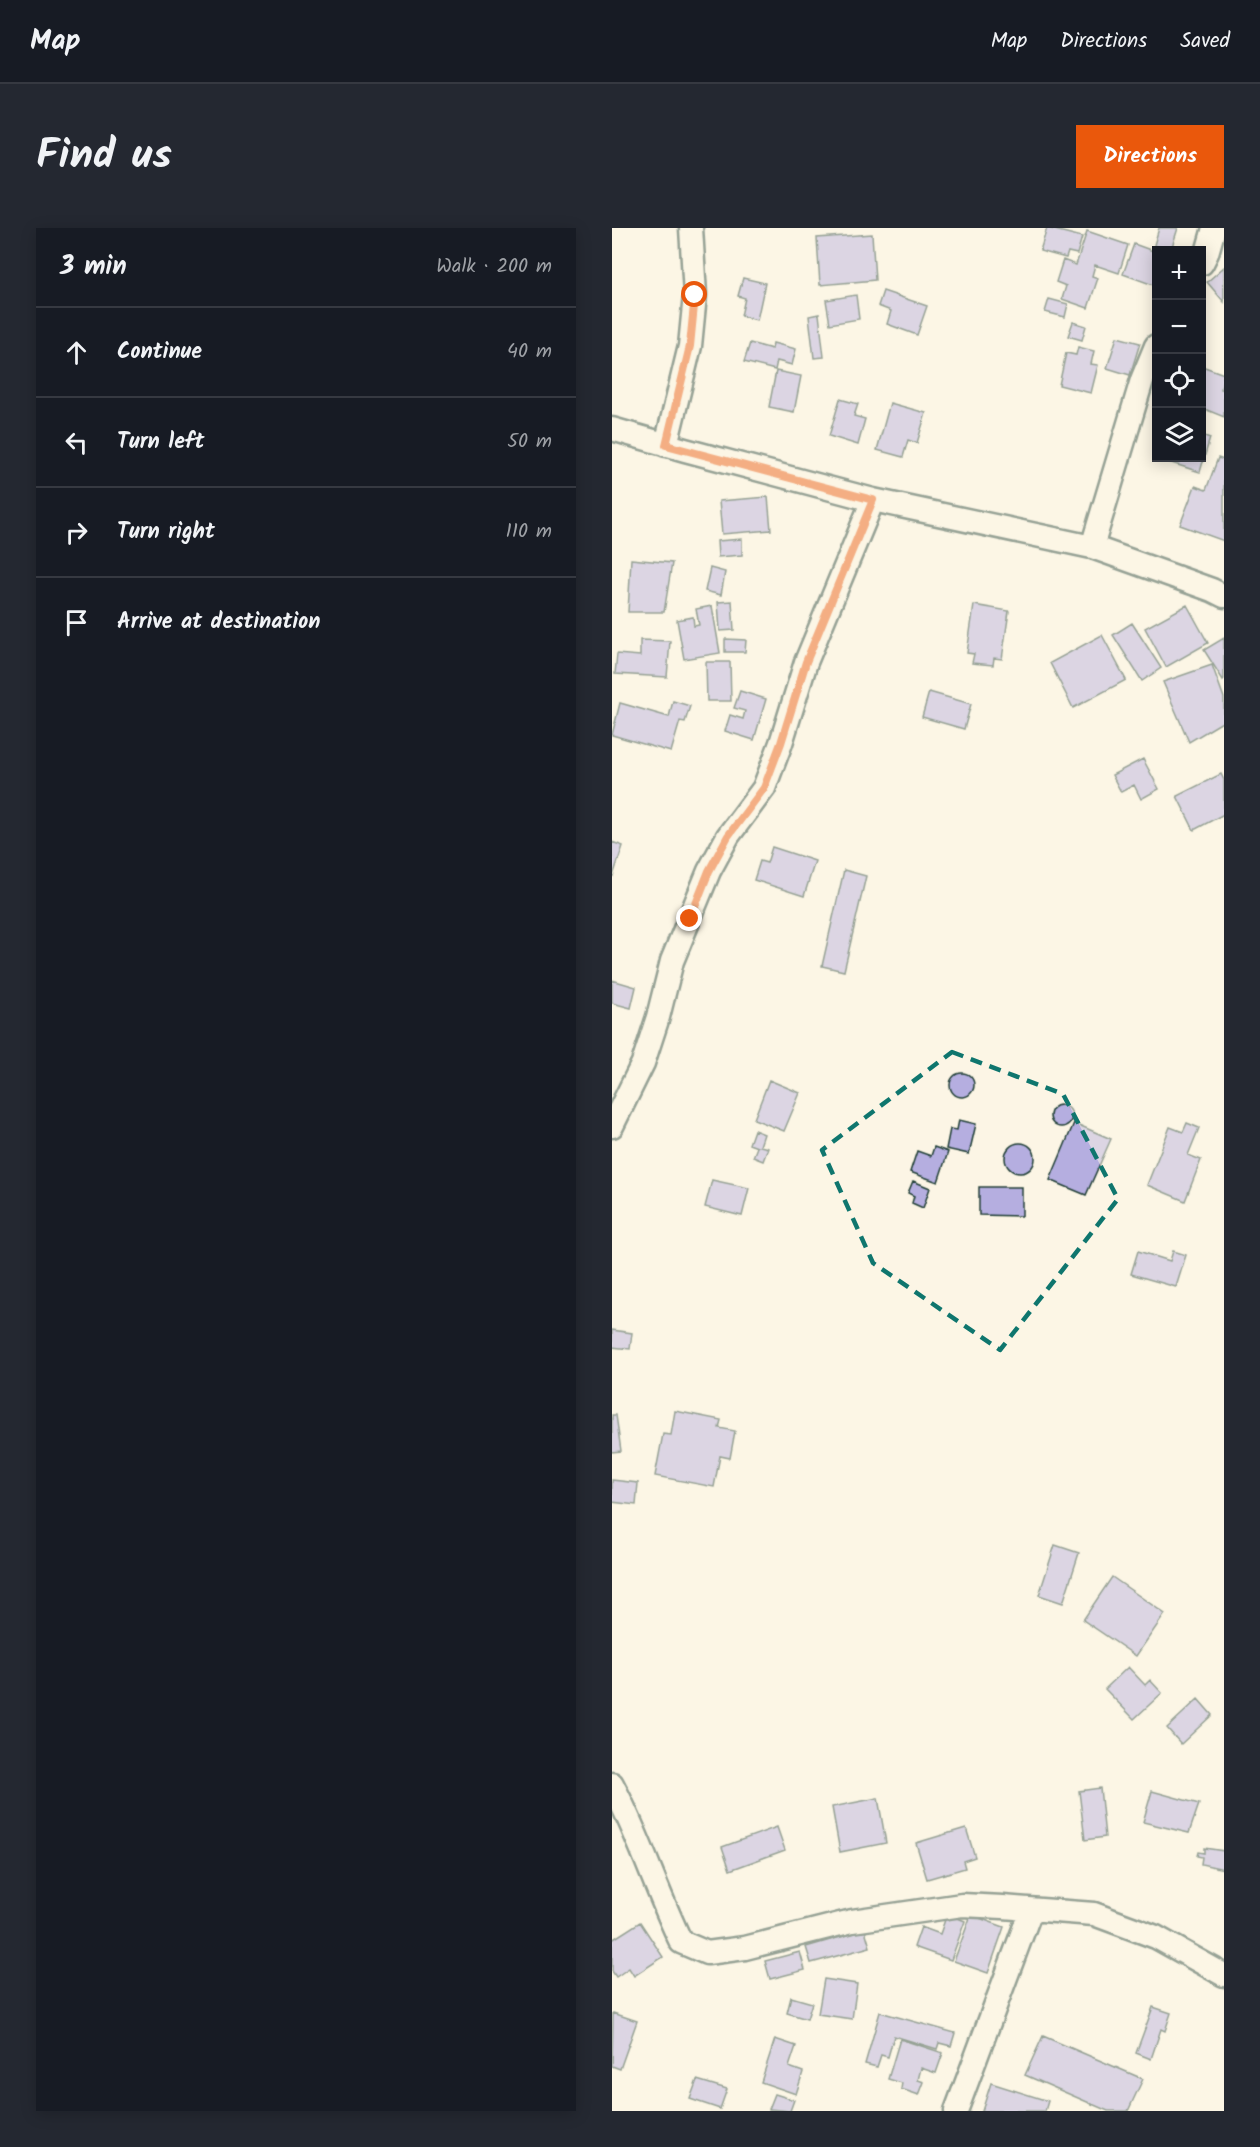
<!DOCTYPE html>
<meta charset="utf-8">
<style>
:root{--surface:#171b24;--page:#242831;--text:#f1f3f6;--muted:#9ea1a6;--line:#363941;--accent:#ea580c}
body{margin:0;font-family:Kalam,sans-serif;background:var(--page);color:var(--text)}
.controls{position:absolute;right:18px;top:18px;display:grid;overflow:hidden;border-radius:0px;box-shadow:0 3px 15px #0003}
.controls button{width:54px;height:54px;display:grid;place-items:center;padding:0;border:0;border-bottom:2px solid var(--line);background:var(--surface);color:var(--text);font:30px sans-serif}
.stop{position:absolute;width:18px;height:18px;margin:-14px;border:4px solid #ea580c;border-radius:50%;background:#fff}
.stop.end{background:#ea580c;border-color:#fff;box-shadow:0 2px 6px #0008}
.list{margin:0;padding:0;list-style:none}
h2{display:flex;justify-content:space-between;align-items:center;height:78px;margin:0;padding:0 24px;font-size:26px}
h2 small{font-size:20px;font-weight:400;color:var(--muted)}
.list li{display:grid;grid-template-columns:39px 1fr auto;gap:18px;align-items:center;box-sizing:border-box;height:90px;padding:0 24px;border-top:2px solid var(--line)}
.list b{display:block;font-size:22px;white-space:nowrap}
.list em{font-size:20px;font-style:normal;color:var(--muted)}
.icon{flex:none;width:33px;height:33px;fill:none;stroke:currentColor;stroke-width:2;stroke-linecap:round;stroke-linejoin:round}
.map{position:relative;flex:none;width:612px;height:1883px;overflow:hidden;border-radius:0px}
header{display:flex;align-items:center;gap:36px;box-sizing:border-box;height:84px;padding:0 30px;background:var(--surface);border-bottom:2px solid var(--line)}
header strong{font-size:28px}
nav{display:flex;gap:33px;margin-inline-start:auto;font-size:21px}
.intro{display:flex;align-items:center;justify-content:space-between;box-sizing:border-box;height:144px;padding:0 36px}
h1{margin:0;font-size:42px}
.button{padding:15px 27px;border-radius:0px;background:var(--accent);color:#fff;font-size:21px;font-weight:700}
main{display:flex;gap:36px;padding:0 36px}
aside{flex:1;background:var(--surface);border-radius:0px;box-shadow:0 3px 15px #0003}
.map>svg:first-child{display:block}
.building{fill:#b5aee0;stroke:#1f3d34;stroke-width:1.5}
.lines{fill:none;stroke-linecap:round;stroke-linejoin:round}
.minor-casing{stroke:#1f3d34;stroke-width:27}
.minor{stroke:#fcf5e5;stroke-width:22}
.route{stroke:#ea580c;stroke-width:8}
.marked{fill:none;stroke:#0f766e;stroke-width:4.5;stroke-dasharray:12 8;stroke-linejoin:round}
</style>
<header>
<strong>Map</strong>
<nav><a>Map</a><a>Directions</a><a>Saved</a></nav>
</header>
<div class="intro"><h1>Find us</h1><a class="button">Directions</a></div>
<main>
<aside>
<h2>3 min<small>Walk · 200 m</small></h2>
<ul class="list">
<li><svg class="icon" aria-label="ahead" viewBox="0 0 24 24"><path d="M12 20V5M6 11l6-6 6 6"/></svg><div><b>Continue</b></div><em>40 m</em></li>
<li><svg class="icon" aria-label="left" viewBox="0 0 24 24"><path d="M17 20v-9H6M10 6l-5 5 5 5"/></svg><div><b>Turn left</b></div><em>50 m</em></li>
<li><svg class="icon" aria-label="right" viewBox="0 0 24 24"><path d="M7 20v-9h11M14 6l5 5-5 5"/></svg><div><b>Turn right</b></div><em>110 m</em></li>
<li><svg class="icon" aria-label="arrive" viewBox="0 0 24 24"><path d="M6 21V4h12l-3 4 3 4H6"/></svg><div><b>Arrive at destination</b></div></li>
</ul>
</aside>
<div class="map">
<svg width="612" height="1883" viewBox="0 0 612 1883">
<rect width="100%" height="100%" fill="#fcf5e5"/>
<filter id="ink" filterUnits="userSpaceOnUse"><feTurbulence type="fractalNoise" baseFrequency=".0167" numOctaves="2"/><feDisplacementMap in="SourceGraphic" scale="12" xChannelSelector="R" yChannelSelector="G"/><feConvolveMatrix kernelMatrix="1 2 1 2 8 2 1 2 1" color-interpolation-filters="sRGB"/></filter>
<g filter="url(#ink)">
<path class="building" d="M435,0L470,9L465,26L456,24L454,30L428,23Z
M547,0H566L559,22L542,17Z
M475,3L516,17L507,45L483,37L480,48L486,50L476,80L450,71L454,58L444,54L451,32L464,37Z
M260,6L263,52L208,57L205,10Z
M522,16L544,24V58L511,46Z
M612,39V74L595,54Z
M131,50L153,55L145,92L129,88L133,70L126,68Z
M271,63L315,78L305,107L275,96L279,83L266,78Z
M244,67L247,91L218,96L214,72Z
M437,71L456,76L453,89L433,84Z
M207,86L212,129L202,130L197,88Z
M461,94L474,98L470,112L456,108Z
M505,109L528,115L518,147L495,140Z
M138,115L160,121L161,115L184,121L180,137L165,133L163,142L132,134Z
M466,119L482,123L479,136L486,137L479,165L447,157L454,125L464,127Z
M590,138L612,146L609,161L612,162V189L590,180Z
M164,143L189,148L182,184L157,179Z
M228,171L246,176L242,188L253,191L246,217L217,208Z
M278,175L314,185L305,215L296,212L291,229L265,222Z
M590,207L598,210L588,244L550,232L551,230H590Z
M606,230L612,232V313L568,297L583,258L594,262Z
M156,269L159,302L110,306L107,273Z
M130,311V327L106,329L105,313Z
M19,331L60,335L52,384H16Z
M98,340L113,344L109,367L93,363Z
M120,373L122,402L108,403L106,374Z
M362,377L397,383L390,431L382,430L381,437L360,435L362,426L355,425Z
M575,377L596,415L554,439L533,400Z
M100,378L108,425L72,431L65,392L81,389L82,398L87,397L84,381Z
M520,395L549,440L530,453L501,407Z
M490,407L514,452L461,480L438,435Z
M612,410V451L611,452L592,422Z
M113,411L134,412L133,424H113Z
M28,412L58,413L55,449L3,446L5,426L28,428Z
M94,434H118L119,473H95Z
M600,437L612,470V493L577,514L551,454Z
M128,463L154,471L142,512L113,503L118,487L131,491L133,483L122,480Z
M317,464L359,476L352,501L310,489Z
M61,473L78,478L73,494L68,493L59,524L0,507L8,475L57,489Z
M531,531L547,561L529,571L522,557L509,564L500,547Z
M609,546L612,552V586L582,602L565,568Z
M0,614L11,618L1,648L0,647Z
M160,619L203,633L192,668L142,652L148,633L155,635Z
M232,642L254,648L232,743L210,738Z
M0,752L24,759L19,780L0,775Z
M338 857a12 12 0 1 1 24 0a12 12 0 1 1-24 0Z
M157,852L188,865L172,903L142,891Z
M438 888a11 11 0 1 1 22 0a11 11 0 1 1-22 0Z
M347,892L364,896L357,926L334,921L338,901L345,902Z
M462,895L499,911L474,967L438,952Z
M575,895L587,900L576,927L589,932L573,973L535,957L558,899L571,904Z
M142,902L152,906L148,918L156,920L151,933L141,929L145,919L137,916Z
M393 930a15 15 0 1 1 30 0a15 15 0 1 1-30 0Z
M322,919L336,924L326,954L298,944L305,923L319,928Z
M100,952L137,960L130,988L93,979Z
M301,953L318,960L311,980L300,975L302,968L296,965Z
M367,959H410V988L367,987Z
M526,1023L558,1033L561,1023L574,1027L564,1059L519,1046Z
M0,1102L20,1105L18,1121L0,1119Z
M63,1183L109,1192L107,1200L123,1203L118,1230L108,1228L102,1259L43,1248L51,1206L59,1207Z
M0,1187H4L9,1223L0,1224Z
M0,1252L26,1255L24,1277L0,1274Z
M443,1317L467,1325L451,1375L427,1367Z
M500,1349L553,1386L524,1428L471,1392Z
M516,1439L533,1457L538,1452L550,1465L522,1491L493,1461Z
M586,1471L600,1487L569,1516L555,1500Z
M488,1560L493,1609L473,1612L467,1563Z
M540,1563L587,1576L577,1605L531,1594Z
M266,1570L274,1615L228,1624L220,1579Z
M165,1599L173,1622L118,1642L110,1619Z
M354,1600L363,1629L351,1633L353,1640L315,1651L304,1615Z
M592,1620L612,1623V1641L589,1636L590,1629L585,1628L586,1624L592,1625Z
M335,1686L353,1693L339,1732L302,1719L309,1699L328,1706Z
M359,1687L392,1699L376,1745L342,1733Z
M28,1694L51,1729L22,1748L17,1740L4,1749L0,1743V1712Z
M253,1702L258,1719L199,1735L194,1719Z
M188,1724L193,1742L158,1751L153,1733Z
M212,1751L245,1756L240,1791L206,1786Z
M179,1769L200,1775L195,1791L175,1785Z
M541,1779L559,1785L553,1803L549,1801L539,1831L524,1825Z
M268,1784L343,1805L339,1818L327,1815L325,1821L282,1808L276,1829L269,1827L265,1839L253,1836Z
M1,1785L25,1793L8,1841L0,1838Z
M431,1808L531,1851L516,1883H496L413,1847Z
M163,1811L184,1818L177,1839L191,1844L184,1866L149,1854Z
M288,1811L331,1825L324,1845L309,1840L306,1852L312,1854L307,1867L289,1861L290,1855L276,1851Z
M85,1852L115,1861L108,1881L78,1871Z
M379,1855L436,1873L433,1883H370Z
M163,1866L182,1872L178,1883L157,1881Z"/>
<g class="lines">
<g class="minor-casing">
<path id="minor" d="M590,35L595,25L602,0
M0,201L73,222L261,272L480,319L600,362L612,368
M54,217L78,118L83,67L79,0
M480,319L530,152L544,118
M0,898L31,835L46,789L60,733L97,643L116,608L152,560L169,515L194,434L261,272
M0,1556C27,1607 44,1662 69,1714L95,1725L133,1720L240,1693L350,1677L391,1679L482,1686L544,1709L612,1747
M344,1883L419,1682"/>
</g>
<use href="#minor" class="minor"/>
</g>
</g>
<g class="lines" filter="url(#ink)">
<path class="route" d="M78,691L97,643L116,608L152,560L169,515L194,434L261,272L54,217L78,118L83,67"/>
</g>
<path d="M0 0H612V1883H0ZM340,824L451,866L506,971L388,1122L261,1035L210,922Z" fill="#fcf5e5" fill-opacity=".55" fill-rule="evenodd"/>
<path class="marked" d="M340,824L451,866L506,971L388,1122L261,1035L210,922Z"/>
</svg>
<div class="controls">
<button>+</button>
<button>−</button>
<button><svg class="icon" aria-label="locate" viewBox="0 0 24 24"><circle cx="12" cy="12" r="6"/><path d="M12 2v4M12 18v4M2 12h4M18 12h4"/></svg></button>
<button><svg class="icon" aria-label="layers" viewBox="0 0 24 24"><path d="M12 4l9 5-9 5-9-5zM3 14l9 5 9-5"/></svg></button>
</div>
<div class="stop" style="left:83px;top:67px"></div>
<div class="stop end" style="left:78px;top:691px"></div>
</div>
</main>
